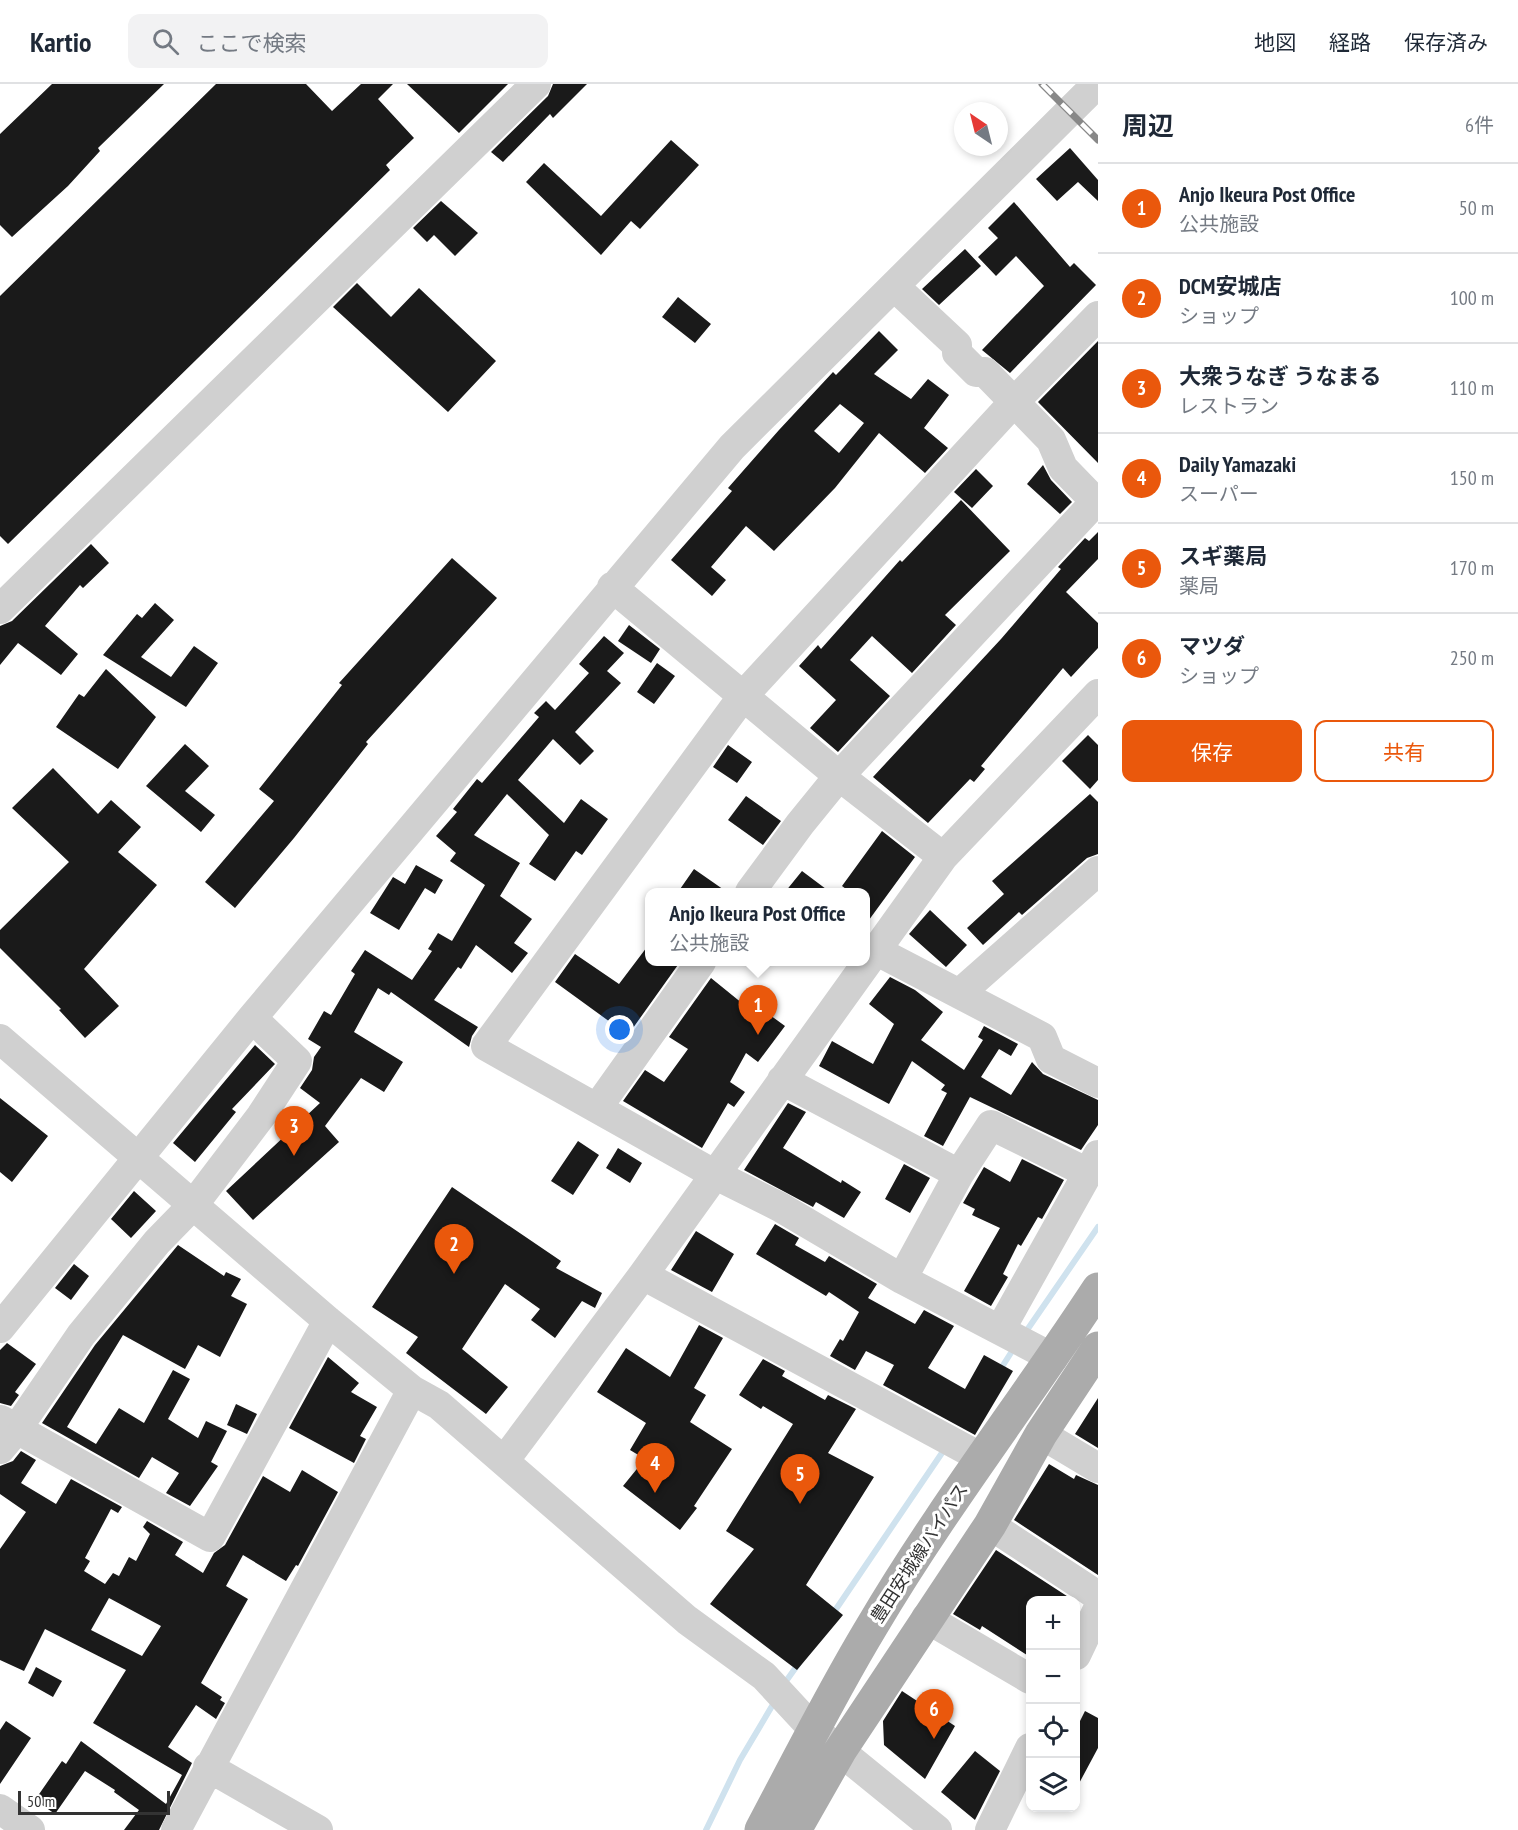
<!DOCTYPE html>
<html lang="ja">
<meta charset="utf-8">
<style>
:root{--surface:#fff;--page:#f2f2f3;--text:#1f2937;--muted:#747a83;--line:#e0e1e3;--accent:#ea580c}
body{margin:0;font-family:"PT Sans Narrow","Noto Sans JP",sans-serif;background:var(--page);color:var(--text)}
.controls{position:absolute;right:18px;bottom:18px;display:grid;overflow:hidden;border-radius:12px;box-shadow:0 3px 9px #0003}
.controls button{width:54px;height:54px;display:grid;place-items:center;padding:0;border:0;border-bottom:2px solid var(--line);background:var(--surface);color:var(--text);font:30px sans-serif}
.compass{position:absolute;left:954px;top:18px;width:54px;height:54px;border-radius:50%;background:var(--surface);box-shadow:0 3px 9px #0003;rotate:325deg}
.scale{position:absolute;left:18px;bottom:15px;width:152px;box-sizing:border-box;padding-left:6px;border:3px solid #333;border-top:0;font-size:16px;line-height:21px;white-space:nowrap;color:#333;-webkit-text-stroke:4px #fff;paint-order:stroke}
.you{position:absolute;left:620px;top:946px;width:21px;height:21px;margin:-15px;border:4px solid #fff;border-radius:50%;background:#1a73e8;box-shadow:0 0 0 9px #1a73e833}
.badge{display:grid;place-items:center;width:39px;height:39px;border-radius:50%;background:var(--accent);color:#fff;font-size:20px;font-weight:700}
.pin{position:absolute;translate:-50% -50px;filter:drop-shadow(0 2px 3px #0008)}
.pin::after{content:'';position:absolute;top:32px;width:21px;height:18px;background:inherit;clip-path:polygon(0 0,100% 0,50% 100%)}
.popup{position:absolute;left:645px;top:804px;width:225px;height:78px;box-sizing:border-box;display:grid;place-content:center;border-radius:12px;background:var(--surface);filter:drop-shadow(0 2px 4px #0005);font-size:20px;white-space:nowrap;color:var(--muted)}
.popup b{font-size:22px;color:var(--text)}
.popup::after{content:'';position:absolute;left:50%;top:100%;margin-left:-12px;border:12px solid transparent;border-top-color:var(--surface)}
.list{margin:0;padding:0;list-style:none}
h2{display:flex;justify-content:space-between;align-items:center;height:78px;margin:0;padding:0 24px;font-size:26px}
h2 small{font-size:20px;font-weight:400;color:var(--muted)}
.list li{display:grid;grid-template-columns:39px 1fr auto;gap:18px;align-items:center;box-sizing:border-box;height:90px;padding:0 24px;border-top:2px solid var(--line)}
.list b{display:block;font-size:22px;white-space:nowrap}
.list p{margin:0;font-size:20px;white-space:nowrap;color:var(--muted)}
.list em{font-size:20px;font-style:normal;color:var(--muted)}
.actions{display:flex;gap:12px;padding:18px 24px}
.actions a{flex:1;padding:14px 0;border:2px solid var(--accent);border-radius:12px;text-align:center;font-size:21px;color:var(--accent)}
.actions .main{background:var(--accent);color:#fff}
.icon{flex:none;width:33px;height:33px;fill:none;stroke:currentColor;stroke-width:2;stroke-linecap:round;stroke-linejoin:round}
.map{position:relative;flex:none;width:1098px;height:1746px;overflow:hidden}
header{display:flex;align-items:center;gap:36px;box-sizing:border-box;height:84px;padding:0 30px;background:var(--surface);border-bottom:2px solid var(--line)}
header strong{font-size:28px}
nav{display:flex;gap:33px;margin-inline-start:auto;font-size:21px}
.search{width:420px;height:54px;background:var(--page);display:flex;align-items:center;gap:15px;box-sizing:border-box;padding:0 21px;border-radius:12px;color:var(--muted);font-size:22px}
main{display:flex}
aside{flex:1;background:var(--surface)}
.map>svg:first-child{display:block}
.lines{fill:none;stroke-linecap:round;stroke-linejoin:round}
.stream{stroke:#cfe2ee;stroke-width:6}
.building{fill:#1a1a1a;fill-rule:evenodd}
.minor{stroke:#d0d0d0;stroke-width:30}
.major{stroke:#ababab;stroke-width:33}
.rail-casing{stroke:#888;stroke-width:7}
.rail{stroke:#fff;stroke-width:4.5;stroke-dasharray:14;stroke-linecap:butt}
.labels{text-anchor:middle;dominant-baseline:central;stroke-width:6;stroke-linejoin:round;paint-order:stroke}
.street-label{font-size:18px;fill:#333;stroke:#fff}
</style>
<header>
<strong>Kartio</strong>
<div class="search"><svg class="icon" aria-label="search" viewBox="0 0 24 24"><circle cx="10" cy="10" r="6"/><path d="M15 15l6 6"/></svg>ここで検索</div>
<nav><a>地図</a><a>経路</a><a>保存済み</a></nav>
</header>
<main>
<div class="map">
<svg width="1098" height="1746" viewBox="0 0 1098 1746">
<rect width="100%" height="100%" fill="#fff"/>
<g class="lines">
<path class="stream" d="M1025,1249L1098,1143
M1000,1286L1014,1264
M832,1531L946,1363
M784,1600L799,1579
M706,1746L740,1676L775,1617"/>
</g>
<path class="building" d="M52,0H164L98,64L100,67L68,102L12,153L0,141V50Z
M216,0H306L332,27L361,0H393L378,15L414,54L386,81L390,86L8,460L0,452V212Z
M407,0H508L459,49Z
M553,0H587L553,34L550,30L503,78L491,68L548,12Z
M671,56L699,81L640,145L631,137L601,171L526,98L544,79L601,132Z
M1070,64L1098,96V117L1078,98L1057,117L1036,95Z
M441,117L478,149L455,172L434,151L427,158L413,144Z
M1014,118L1070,183L1074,179L1096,201L1010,289L982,266L1044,202L1016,172L996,192L978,173L998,154L988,144Z
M965,165L981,182L939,221L922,205Z
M357,199L391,233L419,204L496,277L448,328L333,223Z
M678,213L711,240L695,259L662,233Z
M879,247L898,266L874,290L911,315L928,295L949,311L924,344L948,364L925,389L879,349L835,404L774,467L746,442L711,483L726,496L712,512L671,476L732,407L728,404L779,346L833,288L836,291ZM840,320L864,339L839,369L814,347Z
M1098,257V379L1038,318Z
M1043,381L1051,396L1072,418L1060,430L1027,400Z
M976,385L993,402L972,424L954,408Z
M961,416L1010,467L945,531L956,541L912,589L872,552L850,576L890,612L838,668L810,644L836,616L799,582L818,561L821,565L900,476L902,478Z
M1098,448V475L1066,508L1098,539V564L1071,593L1063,584L981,682L985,685L974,698L970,695L928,739L873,693L1001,555L1061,485L1058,483L1085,454L1089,457Z
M91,460L109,479L83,504L80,501L45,542L78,570L61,591L18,559L0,581V542L12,537Z
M452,474L497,514L366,658L368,660L294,754L235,824L205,798L274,717L259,705L342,601L339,599Z
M155,519L174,536L141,573L171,593L194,562L218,579L186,623L103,571L137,530L142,534Z
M629,541L660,565L651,579L618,557Z
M604,552L624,569L607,587L621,599L575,648L594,667L580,681L553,655L518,696L564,739L581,715L608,735L582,771L576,767L555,797L529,780L549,751L507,710L474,751L520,779L500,812L532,835L514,859L528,869L512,889L476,861L461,885L458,883L434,916L478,943L472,952L469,963L391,908L389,911L378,904L354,948L403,978L384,1008L361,994L325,1042L339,1058L253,1136L226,1107L320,1019L300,1004L312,986L314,973L321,963L308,955L324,927L331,931L355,890L351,887L365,866L412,896L432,867L428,865L438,849L452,857L485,801L450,777L456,769L436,752L457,728L453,725L477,695L482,699L539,633L534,629L546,617L555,626L589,589L579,580Z
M657,579L675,592L654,620L637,608Z
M106,585L156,633L118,685L56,643L79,610L84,613Z
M1088,651L1098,661V696L1090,705L1062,677Z
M185,660L209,682L185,707L215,731L201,748L146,702Z
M728,661L752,678L737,699L713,683Z
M53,684L98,730L111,716L141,743L118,768L157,801L84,885L119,922L85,954L59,926L61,925L0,864V846L69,778L12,724Z
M1090,710L1098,718V770L1087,774L1022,831L1019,828L983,861L967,844L1004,810L992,797Z
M746,712L781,737L763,761L728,736Z
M882,747L915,773L866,840V808H850L842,802Z
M416,781L443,796L435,810L425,804L399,846L370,829L393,793L405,800Z
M694,785L727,808H678Z
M802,787L830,808H785Z
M930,826L967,861L946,883L909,850Z
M650,859V878H680L628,951L555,898L575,870L619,900Z
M890,893L915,906L943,928L921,956L964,986L983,956L978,953L984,942L1018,960L1011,972L999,965L981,993L1011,1011L1032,978L1043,990L1098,1016V1041L1081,1066L970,1013L943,1062L924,1052L947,1009L941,1006L945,1001L912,977L889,1020L819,982L832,957L873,980L894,940L869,920Z
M711,894L748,924L752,918L785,942L758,978L746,969L730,998L745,1008L734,1023L728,1019L702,1064L623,1017L645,986L664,998L688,965L669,953Z
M255,961L275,980L232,1025L236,1028L195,1078L173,1059Z
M0,1014L48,1052L12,1098L0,1088Z
M788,1019L806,1028L783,1064L841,1099L842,1096L861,1108L844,1134L816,1118L813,1123L744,1086Z
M578,1057L599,1071L573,1111L551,1097Z
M618,1064L642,1079L630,1099L606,1084Z
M1022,1075L1064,1096L1042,1135L1038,1133L1021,1162L1018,1160L1003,1190L1008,1193L991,1222L964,1207L1000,1144L972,1131L975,1125L963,1119L984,1083L1010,1098Z
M904,1080L930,1094L910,1129L885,1115Z
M452,1103L561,1177L556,1184L602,1209L595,1224L582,1217L555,1254L531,1236L540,1225L505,1200L462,1265L508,1303L486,1330L406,1269L418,1253L372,1223Z
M134,1107L156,1127L131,1154L111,1135Z
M775,1140L799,1154L795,1161L825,1178L829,1172L877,1200L868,1214L915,1240L924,1226L954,1242L928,1284L965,1305L984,1271L1013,1287L975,1351L883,1301L894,1281L866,1267L855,1286L830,1272L840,1255L843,1257L859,1228L829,1208L826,1212L756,1170Z
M696,1147L734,1170L712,1208L671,1186Z
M178,1161L224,1192L226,1188L241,1195L231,1212L247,1220L220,1273L198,1261L185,1285L123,1251L67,1343L96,1360L119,1324L144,1339L173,1286L190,1295L168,1335L198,1354L206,1337L227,1347L211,1378L218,1382L190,1422L166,1409L179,1389L152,1373L139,1394L42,1339L95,1261Z
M74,1180L89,1192L71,1216L55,1204Z
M699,1241L723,1254L694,1304L706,1311L690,1338L732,1365L694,1422L697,1424L680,1446L623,1402L645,1375L630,1366L646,1339L597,1308L626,1264L670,1293Z
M7,1259L36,1280L15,1308L19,1311L11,1322L0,1319V1266Z
M328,1273L359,1299L351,1308L377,1323L360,1352L366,1355L354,1379L289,1344Z
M763,1275L785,1287L782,1292L825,1316L828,1311L856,1325L828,1369L874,1393L806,1501L843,1531L797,1586L710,1520L754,1465L726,1447L793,1340L763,1322L761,1325L739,1311Z
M1098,1314V1364L1075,1350Z
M236,1320L257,1330L247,1350L227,1341Z
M21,1367L36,1376L21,1399L56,1420L71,1395L122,1423L118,1429L111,1425L85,1474L90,1477L84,1487L105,1500L113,1489L119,1492L129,1473L136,1477L150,1450L143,1443L147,1437L183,1458L175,1471L203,1489L214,1469L225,1461L263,1392L290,1408L302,1386L338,1408L298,1482L296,1481L286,1497L243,1471L226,1502L248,1515L201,1599L222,1613L220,1616L225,1619L216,1635L196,1621L168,1663L192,1679L159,1746H124L139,1726L114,1708L115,1706L85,1687L55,1730L35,1716L62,1677L66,1680L81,1657L166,1720L182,1691L93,1639L126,1586L45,1545L24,1587L0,1576V1465L26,1428L0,1410V1382L13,1377ZM109,1514L161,1542L142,1572L91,1546Z
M1049,1380L1074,1395L1076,1391L1098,1401V1491L1014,1436Z
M996,1466L1073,1516H1030V1573L982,1542L980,1546L953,1530Z
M36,1583L62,1597L53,1613L28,1599Z
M902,1607L955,1642L925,1695L884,1661L883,1637Z
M1085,1627L1098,1634V1664L1076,1705V1645Z
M6,1637L31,1654L0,1700V1646Z
M975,1667L1000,1687L975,1736L941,1708Z"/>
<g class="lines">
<path class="minor" d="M894,202L957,261V269L976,288H985L1051,356L1063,384L1098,420
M612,503L839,692L943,773
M0,525L536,0
M750,808L800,740L839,692L1098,415
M877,867L1042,953L1051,975L1098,999
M960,909L1098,787
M0,955L328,1237L412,1306L439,1321L687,1536L764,1592L814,1646L937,1746
M782,996L959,1090L902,1195
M597,1024L701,878
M959,1090L991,1041L1088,1089
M643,1191L980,1373
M0,1244L252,934L732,363L1097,0
M1000,1246L1098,1071
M1053,1274L902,1195L780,1123L714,1090L486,962L743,612L1014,318L1098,232
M1,1336L210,1453L328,1237
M1041,1350L1098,1384
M0,1365L16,1346L81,1251L157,1158L194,1120L261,1032L297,977L252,934
M504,1377L643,1191L943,773L1098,610
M990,1441L1098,1512
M926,1534L1030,1595
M1076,1571L1098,1525
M208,1683L318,1746
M0,1725L30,1746
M176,1746L412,1306
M990,1746L1030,1664"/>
<path class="major" d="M761,1746C797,1678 832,1608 872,1542C941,1425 1024,1318 1098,1205
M795,1746L840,1667L990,1441L1041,1350L1098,1264"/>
<g class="rail-casing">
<path id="rail" d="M1042,0L1098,56"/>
</g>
<use href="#rail" class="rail"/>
</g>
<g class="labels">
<g class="street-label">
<text transform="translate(919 1469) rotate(-57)">豊田安城線バイパス</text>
</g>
</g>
</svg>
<div class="controls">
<button>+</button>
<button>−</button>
<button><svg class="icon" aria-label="locate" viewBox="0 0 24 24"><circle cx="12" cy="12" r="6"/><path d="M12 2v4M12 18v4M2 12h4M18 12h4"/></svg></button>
<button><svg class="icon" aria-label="layers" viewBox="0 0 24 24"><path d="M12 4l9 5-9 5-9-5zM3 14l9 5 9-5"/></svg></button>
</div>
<svg class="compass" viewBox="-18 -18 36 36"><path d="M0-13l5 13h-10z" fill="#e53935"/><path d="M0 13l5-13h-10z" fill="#747a83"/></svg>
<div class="scale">50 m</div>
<div class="you"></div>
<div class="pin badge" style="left:758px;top:951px">1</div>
<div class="popup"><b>Anjo Ikeura Post Office</b>公共施設</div>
<div class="pin badge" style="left:454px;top:1190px">2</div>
<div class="pin badge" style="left:294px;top:1072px">3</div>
<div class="pin badge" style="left:655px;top:1409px">4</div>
<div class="pin badge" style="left:800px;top:1420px">5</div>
<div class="pin badge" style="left:934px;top:1655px">6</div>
</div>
<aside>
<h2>周辺<small>6件</small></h2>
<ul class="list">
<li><span class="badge">1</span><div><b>Anjo Ikeura Post Office</b><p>公共施設</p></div><em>50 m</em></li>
<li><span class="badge">2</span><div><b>DCM安城店</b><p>ショップ</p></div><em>100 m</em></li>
<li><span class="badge">3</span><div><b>大衆うなぎ うなまる</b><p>レストラン</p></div><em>110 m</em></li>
<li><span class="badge">4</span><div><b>Daily Yamazaki</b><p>スーパー</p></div><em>150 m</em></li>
<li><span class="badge">5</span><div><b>スギ薬局</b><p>薬局</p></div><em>170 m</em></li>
<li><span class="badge">6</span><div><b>マツダ</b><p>ショップ</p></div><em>250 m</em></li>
</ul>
<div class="actions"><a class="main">保存</a><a>共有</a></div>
</aside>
</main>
